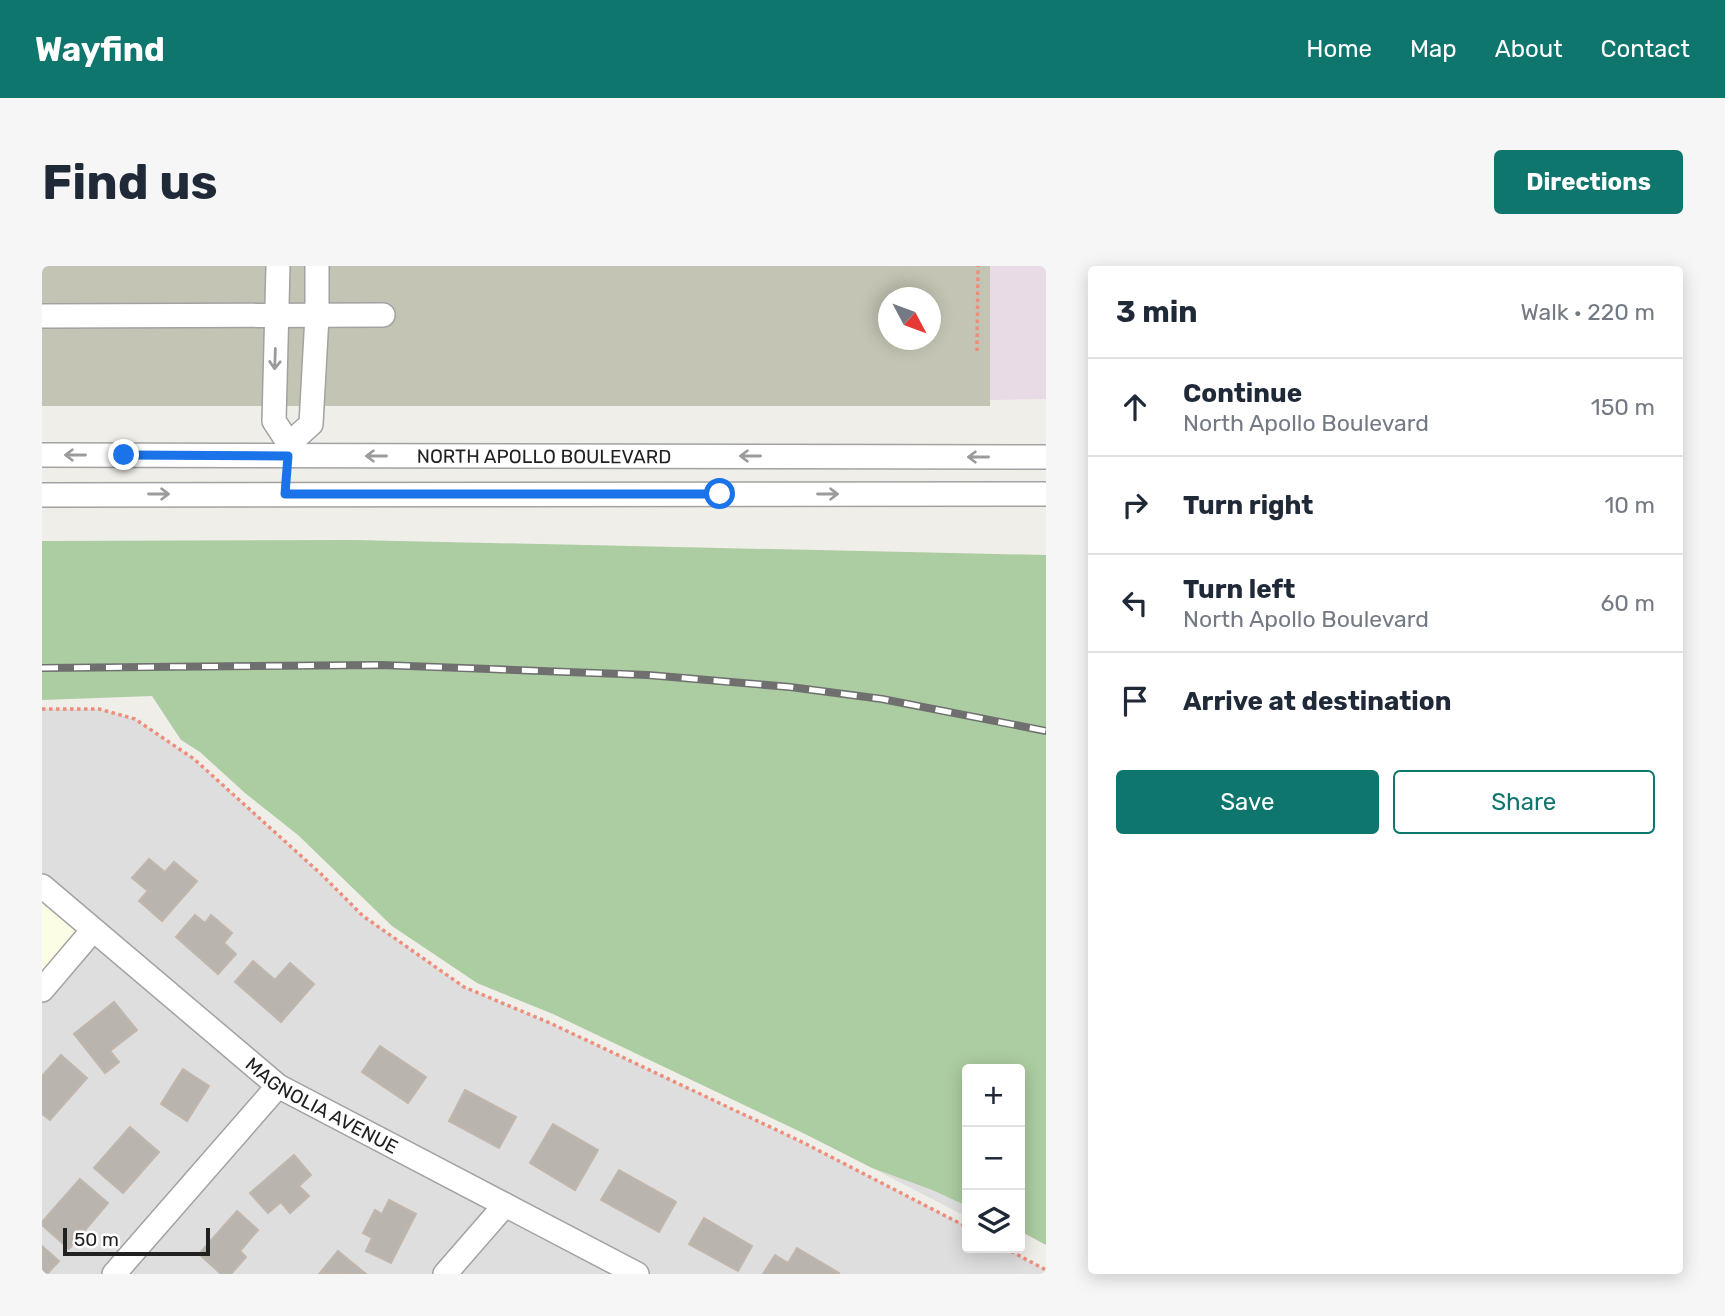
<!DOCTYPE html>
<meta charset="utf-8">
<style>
:root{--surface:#fff;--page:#f6f6f7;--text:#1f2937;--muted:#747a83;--line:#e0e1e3;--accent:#0f766e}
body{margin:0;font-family:Rubik,sans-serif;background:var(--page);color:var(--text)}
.controls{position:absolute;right:21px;bottom:21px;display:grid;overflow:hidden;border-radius:7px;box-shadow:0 4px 18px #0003}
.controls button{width:63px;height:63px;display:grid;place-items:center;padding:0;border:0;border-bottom:2px solid var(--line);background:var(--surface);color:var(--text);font:35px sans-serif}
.compass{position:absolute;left:836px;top:21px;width:63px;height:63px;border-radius:50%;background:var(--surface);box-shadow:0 4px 18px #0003;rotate:131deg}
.scale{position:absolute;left:21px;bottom:18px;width:147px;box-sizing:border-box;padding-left:7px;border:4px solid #212121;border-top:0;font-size:19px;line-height:24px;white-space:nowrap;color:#212121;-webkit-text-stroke:5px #fff;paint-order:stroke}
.stop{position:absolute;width:21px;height:21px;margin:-16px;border:5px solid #1a73e8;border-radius:50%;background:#fff}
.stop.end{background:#1a73e8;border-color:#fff;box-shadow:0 2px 7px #0008}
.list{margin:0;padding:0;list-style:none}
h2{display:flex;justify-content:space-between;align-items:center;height:91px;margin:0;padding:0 28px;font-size:30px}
h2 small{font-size:23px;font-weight:400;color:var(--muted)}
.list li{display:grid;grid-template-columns:46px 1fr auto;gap:21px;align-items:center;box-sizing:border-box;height:98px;padding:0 28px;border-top:2px solid var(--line)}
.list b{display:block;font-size:26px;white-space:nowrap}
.list p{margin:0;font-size:23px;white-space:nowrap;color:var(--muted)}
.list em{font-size:23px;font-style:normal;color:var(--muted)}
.actions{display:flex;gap:14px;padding:21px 28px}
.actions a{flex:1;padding:16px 0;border:2px solid var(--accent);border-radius:7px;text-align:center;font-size:24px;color:var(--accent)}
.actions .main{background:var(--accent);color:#fff}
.icon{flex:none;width:38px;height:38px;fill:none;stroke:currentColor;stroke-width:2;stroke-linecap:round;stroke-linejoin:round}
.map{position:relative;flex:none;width:1004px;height:1008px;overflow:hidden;border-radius:7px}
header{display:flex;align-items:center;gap:42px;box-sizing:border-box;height:98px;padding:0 35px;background:var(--accent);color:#fff}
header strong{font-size:33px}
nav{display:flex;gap:38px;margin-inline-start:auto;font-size:24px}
.intro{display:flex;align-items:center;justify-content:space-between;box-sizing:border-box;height:168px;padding:0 42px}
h1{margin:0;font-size:49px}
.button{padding:18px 32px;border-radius:7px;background:var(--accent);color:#fff;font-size:24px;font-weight:700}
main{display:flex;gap:42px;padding:0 42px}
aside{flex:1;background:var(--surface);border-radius:7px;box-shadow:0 4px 18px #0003}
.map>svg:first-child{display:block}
.residential{fill:#dfdede}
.industrial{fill:#e9dbe6}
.education{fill:#fbfde5}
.construction{fill:#c4c4b4;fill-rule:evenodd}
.forest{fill:#accca1}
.building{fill:#bab4ae;stroke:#c1b6ac;stroke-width:2}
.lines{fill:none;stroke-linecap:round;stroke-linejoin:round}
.minor-casing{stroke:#a2a2a2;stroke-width:26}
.path{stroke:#ee8d7c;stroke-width:3.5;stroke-dasharray:3.5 3.5;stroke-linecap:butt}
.minor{stroke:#fff;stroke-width:23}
.rail-casing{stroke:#6f6f6f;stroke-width:8}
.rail{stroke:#fff;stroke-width:5;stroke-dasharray:16;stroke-linecap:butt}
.oneway{stroke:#9b9b9b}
.route{stroke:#1a73e8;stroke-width:9}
.labels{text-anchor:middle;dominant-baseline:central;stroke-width:5;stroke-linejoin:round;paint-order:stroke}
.street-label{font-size:19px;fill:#212121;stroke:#fff}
</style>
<header>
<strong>Wayfind</strong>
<nav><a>Home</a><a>Map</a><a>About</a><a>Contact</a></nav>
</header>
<div class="intro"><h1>Find us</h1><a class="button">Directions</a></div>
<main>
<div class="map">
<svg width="1004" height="1008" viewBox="0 0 1004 1008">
<rect width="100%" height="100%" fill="#f0eee8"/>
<path class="residential" d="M0,443H57L93,453L152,493L279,608L321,650L422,721L508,757L762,877L920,958L925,961V982H963L1004,1004V1008H0V724L51,664L0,620Z
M830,902L890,924L925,940V951Z"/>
<path class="industrial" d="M948,0H1004V133L948,134Z"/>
<path class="education" d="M0,620L42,656L0,705Z"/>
<path class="construction" d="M0,0H948V140H0ZM846,32H888V74H846Z"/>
<path class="forest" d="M311,274L1004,289V979L978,965V803H925V940L890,924L830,902L765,869L511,748L435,717L350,660L256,569L203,527L158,486L139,474L110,430L0,434V275Z"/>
<path class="building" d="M107,593L123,606L132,596L155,615L120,655L97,635L106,625L90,612Z
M153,649L163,657L169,649L190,667L182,677L194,688L176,708L134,671Z
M211,695L233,714L248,697L272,718L239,756L193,716Z
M72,736L95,764L68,785L77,796L63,807L32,768Z
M338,780L384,811L366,837L320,806Z
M19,789L45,812L8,854L0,848V810Z
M141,803L167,820L145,855L119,838Z
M423,824L474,851L457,882L407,855Z
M511,858L556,884L533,924L488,897Z
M88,861L117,886L81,927L52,902Z
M252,889L269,909L257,920L267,930L248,947L239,936L226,947L208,927Z
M577,904L634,936L617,966L559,934Z
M38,913L66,937L27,983L0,959V956Z
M347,934L374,948L349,997L324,985L330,972L321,967L333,944L340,948Z
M195,945L216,964L198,985L204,991L189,1008H179L157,988Z
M662,952L710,980L696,1005L647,978Z
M0,980L17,995L5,1008H0Z
M755,982L797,1007L796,1008H721L733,989L746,997Z
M296,985L324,1008L278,1007Z"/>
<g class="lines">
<g class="minor-casing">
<g id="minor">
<path d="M236,0L232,155L247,178L269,158L275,50V0"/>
<path d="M0,50L341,49"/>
<path id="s1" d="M0,189L1004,191"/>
<path d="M0,229L1004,228"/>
<path id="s2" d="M0,620L236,820L595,1008"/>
<path d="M0,724L51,664"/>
<path d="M72,1008L236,820"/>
<path d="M403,1008L463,939"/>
</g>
</g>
<path class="path" d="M935,85L936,0
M0,443H57L93,453L152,493L279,608L321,650L422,721L508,757L762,877L925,961
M963,982L1004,1004"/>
<use href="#minor" class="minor"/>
<g class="rail-casing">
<path id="rail" d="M0,402L339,399L606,409L748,421L840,433L1004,465"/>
</g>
<use href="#rail" class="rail"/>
</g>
<defs><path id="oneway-shaft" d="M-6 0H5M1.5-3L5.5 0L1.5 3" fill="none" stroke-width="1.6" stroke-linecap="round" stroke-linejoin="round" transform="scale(1.75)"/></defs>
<g class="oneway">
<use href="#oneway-shaft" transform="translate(233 93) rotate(92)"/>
<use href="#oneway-shaft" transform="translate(33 189) rotate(-180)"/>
<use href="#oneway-shaft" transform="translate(334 190) rotate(-180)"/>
<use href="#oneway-shaft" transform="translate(708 190) rotate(-180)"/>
<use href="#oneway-shaft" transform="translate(936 191) rotate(-180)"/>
<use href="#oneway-shaft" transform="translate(117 228)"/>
<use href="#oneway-shaft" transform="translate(786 228)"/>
</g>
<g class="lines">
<path class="route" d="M82,189L246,190L243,228H678"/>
</g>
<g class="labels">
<g class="street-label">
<text stroke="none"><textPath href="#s1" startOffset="502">NORTH APOLLO BOULEVARD</textPath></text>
<text stroke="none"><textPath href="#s2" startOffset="357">MAGNOLIA AVENUE</textPath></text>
</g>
</g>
</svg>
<div class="controls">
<button>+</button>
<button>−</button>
<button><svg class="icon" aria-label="layers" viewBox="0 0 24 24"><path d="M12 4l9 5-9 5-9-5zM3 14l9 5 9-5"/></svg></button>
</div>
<svg class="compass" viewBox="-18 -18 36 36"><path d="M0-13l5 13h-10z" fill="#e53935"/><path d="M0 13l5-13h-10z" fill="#747a83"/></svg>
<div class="scale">50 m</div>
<div class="stop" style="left:678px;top:228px"></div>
<div class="stop end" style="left:82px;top:189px"></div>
</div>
<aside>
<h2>3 min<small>Walk · 220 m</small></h2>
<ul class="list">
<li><svg class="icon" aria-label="ahead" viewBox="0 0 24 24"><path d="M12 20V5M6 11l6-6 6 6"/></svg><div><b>Continue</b><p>North Apollo Boulevard</p></div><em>150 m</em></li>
<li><svg class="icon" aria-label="right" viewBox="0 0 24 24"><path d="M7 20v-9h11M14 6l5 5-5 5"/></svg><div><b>Turn right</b></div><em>10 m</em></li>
<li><svg class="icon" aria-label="left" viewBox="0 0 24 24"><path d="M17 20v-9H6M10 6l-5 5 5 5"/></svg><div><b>Turn left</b><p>North Apollo Boulevard</p></div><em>60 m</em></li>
<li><svg class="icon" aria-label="arrive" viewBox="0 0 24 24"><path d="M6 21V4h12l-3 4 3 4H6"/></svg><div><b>Arrive at destination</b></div></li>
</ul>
<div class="actions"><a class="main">Save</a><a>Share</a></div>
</aside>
</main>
